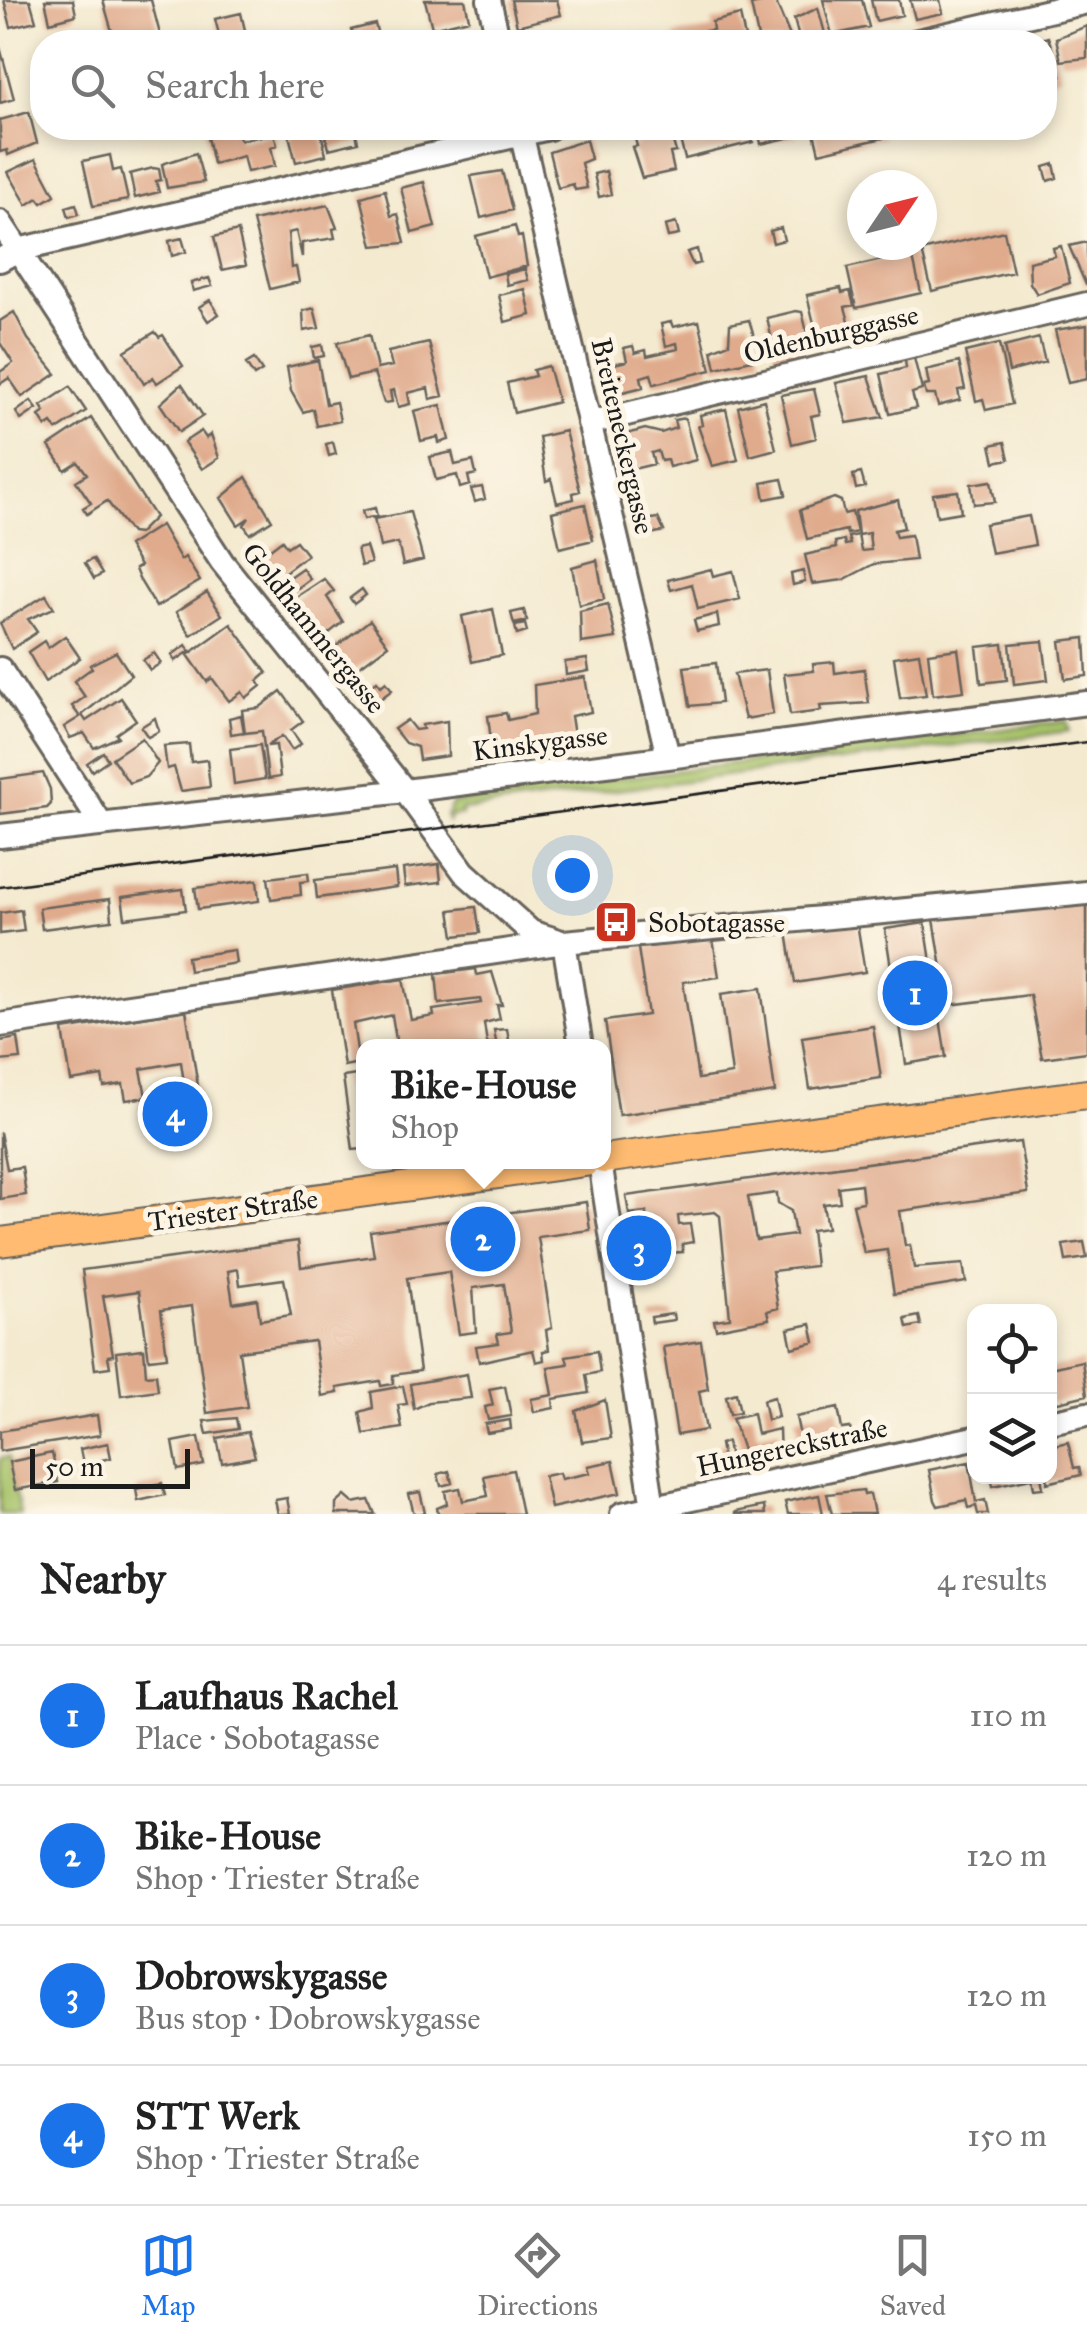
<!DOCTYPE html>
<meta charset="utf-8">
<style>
:root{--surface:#fff;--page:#f6f6f6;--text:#222;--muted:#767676;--line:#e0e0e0;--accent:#1a73e8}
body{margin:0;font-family:"IM FELL Great Primer",serif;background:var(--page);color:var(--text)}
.controls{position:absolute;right:30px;bottom:30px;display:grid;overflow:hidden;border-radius:20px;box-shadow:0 5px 15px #0003}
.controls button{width:90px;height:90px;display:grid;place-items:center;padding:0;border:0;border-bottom:2px solid var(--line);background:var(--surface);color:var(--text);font:50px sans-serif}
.compass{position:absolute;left:847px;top:170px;width:90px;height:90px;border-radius:50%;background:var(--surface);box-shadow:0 5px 15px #0003;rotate:55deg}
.scale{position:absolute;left:30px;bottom:25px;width:160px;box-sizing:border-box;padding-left:10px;border:5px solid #1c1c1c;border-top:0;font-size:28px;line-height:35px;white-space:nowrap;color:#1c1c1c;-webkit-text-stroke:8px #fcf5e5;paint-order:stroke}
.you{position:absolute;left:572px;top:875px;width:35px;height:35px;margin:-25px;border:8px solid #fff;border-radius:50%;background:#1a73e8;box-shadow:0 0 0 15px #1a73e833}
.badge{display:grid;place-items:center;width:65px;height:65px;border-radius:50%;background:var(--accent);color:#fff;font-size:32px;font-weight:700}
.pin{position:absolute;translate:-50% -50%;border:5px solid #fff;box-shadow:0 2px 10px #0006}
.popup{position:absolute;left:356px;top:1039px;width:255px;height:130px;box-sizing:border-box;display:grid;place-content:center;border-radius:20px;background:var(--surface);filter:drop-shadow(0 2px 8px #0005);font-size:32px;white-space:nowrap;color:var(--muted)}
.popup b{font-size:38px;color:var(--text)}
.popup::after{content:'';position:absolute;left:50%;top:100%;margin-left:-20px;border:20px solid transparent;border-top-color:var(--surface)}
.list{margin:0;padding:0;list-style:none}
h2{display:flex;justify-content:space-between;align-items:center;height:130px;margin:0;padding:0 40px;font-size:42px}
h2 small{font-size:32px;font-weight:400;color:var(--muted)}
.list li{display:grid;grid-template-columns:65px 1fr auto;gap:30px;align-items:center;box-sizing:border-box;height:140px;padding:0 40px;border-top:2px solid var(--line)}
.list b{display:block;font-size:38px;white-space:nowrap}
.list p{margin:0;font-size:32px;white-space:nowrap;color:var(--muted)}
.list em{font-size:32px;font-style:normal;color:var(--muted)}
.icon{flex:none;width:55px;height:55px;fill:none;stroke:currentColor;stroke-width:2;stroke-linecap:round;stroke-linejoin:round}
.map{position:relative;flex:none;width:1087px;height:1514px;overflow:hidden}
.search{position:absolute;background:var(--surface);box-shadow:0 5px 15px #0003;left:30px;right:30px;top:30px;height:110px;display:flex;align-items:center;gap:25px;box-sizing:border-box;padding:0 35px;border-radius:40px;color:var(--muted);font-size:38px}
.sheet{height:690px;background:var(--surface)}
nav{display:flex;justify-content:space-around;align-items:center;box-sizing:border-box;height:140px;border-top:2px solid var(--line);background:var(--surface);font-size:28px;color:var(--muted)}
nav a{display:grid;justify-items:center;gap:5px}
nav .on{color:var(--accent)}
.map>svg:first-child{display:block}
.green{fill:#a7c369;stroke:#627042;stroke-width:2.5}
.building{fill:#e0ab8d;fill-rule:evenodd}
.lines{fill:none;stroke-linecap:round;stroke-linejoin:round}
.minor-casing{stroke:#68645b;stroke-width:28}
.major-casing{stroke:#68645b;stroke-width:32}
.minor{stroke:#fff;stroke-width:22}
.major{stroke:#febb71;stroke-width:28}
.tram{stroke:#1c1c1c;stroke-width:2.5}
.labels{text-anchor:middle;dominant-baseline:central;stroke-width:10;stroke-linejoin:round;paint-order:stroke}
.street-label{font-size:28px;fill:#1c1c1c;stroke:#fcf5e5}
.poi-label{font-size:28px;fill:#1c1c1c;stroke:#fcf5e5;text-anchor:start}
</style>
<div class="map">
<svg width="1087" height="1514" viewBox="0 0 1087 1514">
<rect width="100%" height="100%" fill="#fcf5e5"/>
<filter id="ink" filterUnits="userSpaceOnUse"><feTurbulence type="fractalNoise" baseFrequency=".01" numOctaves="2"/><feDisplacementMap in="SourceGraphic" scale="20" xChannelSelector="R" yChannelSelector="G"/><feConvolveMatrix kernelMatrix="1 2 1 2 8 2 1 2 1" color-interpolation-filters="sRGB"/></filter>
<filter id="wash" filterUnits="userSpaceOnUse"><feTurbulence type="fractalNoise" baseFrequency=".0048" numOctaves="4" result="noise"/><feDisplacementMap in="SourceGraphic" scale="40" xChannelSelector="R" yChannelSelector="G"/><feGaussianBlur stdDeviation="2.25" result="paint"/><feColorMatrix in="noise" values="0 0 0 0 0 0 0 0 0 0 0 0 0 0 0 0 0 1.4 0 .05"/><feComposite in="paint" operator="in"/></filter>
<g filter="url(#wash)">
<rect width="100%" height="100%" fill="#f4ead0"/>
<path class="green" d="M1067,721L1069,731L462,810V815L451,816L448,822L446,816L453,803L522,794V790Z
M9,1457L20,1514H0V1458Z"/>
<g id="blocks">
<path class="building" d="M4,0H30L36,21L11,27Z
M45,0H73L76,15L50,22Z
M103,0H151L162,42H115Z
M425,0H465L469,19L432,28Z
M511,0H557L561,15L517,26Z
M775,0L792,41L759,42L751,5Z
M823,0H862L869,27L832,35Z
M871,0H899L902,15L876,21Z
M910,0H940L943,13L915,19Z
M818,8L826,37L800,42L794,19Z
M241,13L247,39L221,42L215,19Z
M740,15L746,42H676L675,35L713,30L712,22Z
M375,24L380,42H354L351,30Z
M1087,26V58L1061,61L1056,38Z
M1048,37L1061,76L1044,83L1041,39Z
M0,47L14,99L0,103Z
M29,112L37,143L8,155L7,150L0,152V120Z
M205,128H237L240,140L274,134L277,145L271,147L275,166L247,172L243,156L213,164Z
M287,128H320L326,155L296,162Z
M324,128H355L358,142L329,149Z
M651,128H669L676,152L670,153L674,171L642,178L632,147L637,146L633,132Z
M677,128H750L753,142L685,159Z
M758,128H794L796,136L761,144Z
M813,128H881L883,138L819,153Z
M892,128H923V129L894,136Z
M586,140L591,159L581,163L587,188L575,190L573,184L558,188L549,152Z
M196,153L204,182L167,188L162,164Z
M110,155L113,171L121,169L128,200L93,206L83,161Z
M36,159L55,195L42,203L38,198L27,205L8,172Z
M1054,164L1057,178L1048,181L1044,167Z
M153,168L159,169L161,180L156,181L159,192L135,198L130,174Z
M502,171L512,210L481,218L471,176Z
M606,171L611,194L599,197L594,174Z
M424,182L435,227L412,233L401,188Z
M385,190L391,216L398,214L405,243L373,246L361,197Z
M76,204L79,214L69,217L66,207Z
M328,205L337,228L333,229L335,238L302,243V257L296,231L288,233L291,268L296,267L299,282L270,289L253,221Z
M676,223L679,235L668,237L665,226Z
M515,226L518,237L522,236L527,266L486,277L476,236Z
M781,228L784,240L773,243L770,231Z
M238,231L246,265L222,270L214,237Z
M1004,231L1013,272L932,291L922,251Z
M182,238L186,252L172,256L169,241Z
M1087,242V285H1086L1069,246Z
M1061,246L1070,283L1037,294L1030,283L1029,262L1055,256L1053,248Z
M697,249L700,263L693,265L687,252Z
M912,253L921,293L856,308L847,268Z
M525,269L528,280L507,285L505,274Z
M209,278L212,286L193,291L191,283Z
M841,288L842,293L850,291L854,305L845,307L850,325L841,327L844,338L819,344L807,295Z
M525,289L531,315L505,322L499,295Z
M210,300L219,314L208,321L199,307Z
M314,308L319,328L304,331L303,311Z
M796,311L802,312L809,340L803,341L805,350L776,358L767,318Z
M14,312L28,339L56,374L22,397L9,378L0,384V372L13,363L0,343V321Z
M749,320L761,358L716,368L712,350L729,343L730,324Z
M699,321L711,370L654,384L651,374L641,377L643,387L607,396L596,368L627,361L624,348L633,346L635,353L646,350L647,356L678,349L677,343L666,346L661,324L671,322L673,327Z
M1087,325V379L1068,383L1055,330Z
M155,332L159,337L163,335L183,366L157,383L153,377L144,384L125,351Z
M369,335L377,369L392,366L388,352L429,343L443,396L430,399L428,388L408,393L410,404L398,407L394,390L390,391L392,402L384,403L374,373L348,379L337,343Z
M1039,338L1045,362L1009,372L1004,347Z
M999,344L1012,404L986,410L983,399L976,401L965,352Z
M322,345L324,356L314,358L312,347Z
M914,358L922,390L912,393L916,408L890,414L881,374L906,368L905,360Z
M254,359L262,371L254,376L246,364Z
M318,360L326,404L336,402L340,421L317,426L313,409L303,412L291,391L287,367Z
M959,362L965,389L958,390L960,400L938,406L935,395H926L924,386L929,385L926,370Z
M548,366L558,402L514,413L507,383L535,376L533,370Z
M869,376L883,417L847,423L836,383Z
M182,384L203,416L179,432L160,404Z
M70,387L86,411L57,430L52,423L46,427L39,416L45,412L41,406Z
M814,389L820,414L811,416L816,438L792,444L781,395Z
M764,400L776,449L750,456L738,407Z
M31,401L37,409L21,420L16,412Z
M441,405L449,440L439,443L438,437L421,441L414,411Z
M726,409L738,460L712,466L698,426L702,425L700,415Z
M91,418L155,517L138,534L131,533L107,501L87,514L83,508L91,503L76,481L87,474L78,462L65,470L49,446Z
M685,418L696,460L669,467L667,460L661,461L658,451L651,453L654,464L625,471L616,437L645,429L661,433L676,428L674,420Z
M201,431L206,438L211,434L219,458L202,469L184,442Z
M565,431L580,491L573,493L574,499L557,503L551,479L546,481L539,437Z
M333,442L336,454L329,456L326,444Z
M1005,442L1009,459L995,462L991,445Z
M452,452L455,465L473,461L476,474L468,476L470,485L460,488L457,475L436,480L430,457Z
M861,473L865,487L856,489L853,475Z
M246,477L272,520L250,534L244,525L249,518L238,525L221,498Z
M782,479L786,495L765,499L762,483Z
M991,481L995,502L974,504L971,484Z
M482,487L485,499L475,502L471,489Z
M958,491L961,512L937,516L933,494Z
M834,498L841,501L844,514L852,512L857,532L847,534L846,530L807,539L800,510Z
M898,500L904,528L894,530L896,537L911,535L915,560L874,564L843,580L812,584L805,555L836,548L835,542L844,540L845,545L850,544L848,537L858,535L861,551L871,550L869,533L858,535L855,511Z
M585,504L593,540L560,548L552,512Z
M375,508L377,516L364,519L362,511Z
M410,512L423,560L403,565L398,543L380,547L374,519Z
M1029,516L1035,545L991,553L985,524Z
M658,518L664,531L650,534L646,520Z
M161,525L181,560L185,557L200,581L156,607L139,579L135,569L140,566L128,546Z
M282,540L287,547L296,541L307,555L277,578L261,556Z
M366,547L371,563L361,566L357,549Z
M93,559L102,574L94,579L85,563Z
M597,560L604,599L579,605L572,567Z
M302,568L310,579L291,593L282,582Z
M711,569L713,576L733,571L740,599L698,609L692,584L671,590L668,580Z
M803,571L805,582L793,585L791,574Z
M324,579L334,591L327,597L343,622L324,637L292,600Z
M362,589L366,595L354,604L350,598Z
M207,592L222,615L191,635L176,612Z
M46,595L54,608L28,619L37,632L12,649L0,623Z
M608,604L616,638L581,643L580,611Z
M493,609L502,655L472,662L462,616Z
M524,610L527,621L514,624L511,613Z
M717,614L719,626L697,631L694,620Z
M370,620L388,645L348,675L330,651Z
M231,624L267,673L258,681L261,686L246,698L242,692L229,701L212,678L207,682L188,655Z
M525,624L527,632L517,635L515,626Z
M65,636L80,658L45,682L28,652L44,641L48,648Z
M1085,638L1087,676L1065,679L1060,641Z
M1043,641L1048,680L1014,684L1010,644Z
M1003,644L1007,680L981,683L977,647Z
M186,645L190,651L175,661L172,655Z
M958,649L964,691L933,695L928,653Z
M116,652L131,675L82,715L86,721L121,698L136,720L116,734L118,737L94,748L84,733L70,738L64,727L80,717L72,706L85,697L74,681L92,668L90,665Z
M154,653L161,663L150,670L143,660Z
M919,653L926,695L900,698L894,657Z
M587,659L589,671L566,675L565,662Z
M834,662L835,673L864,669L869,703L820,706L821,711L790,715L784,674L814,671L813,664Z
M716,663L721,703L690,706L684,667Z
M767,670L773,714L745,719L734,674Z
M585,677L591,712L571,716L575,742L492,750L488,716L506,713L508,720L535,714L534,685Z
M377,681L381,686L386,682L392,690L375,703L365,690Z
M281,691L303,721L291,730L301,744L292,750L282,736L267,746L276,745L280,777L268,779L262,731L245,733L242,710L259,708Z
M241,715L244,732L231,734L229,718Z
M155,718L159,731L148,737L141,727Z
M407,720L415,730L423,729L422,725L447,721L448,756L419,760L417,747L405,743L394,729Z
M142,738L158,763L146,777L129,783L112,758Z
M189,744L191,762L207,760L210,787L181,791L174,767L167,769L164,746Z
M260,745L265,779L234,784L230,749Z
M103,752L108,760L92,771L87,763Z
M43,773L50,789L51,804L47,808L0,814V779Z
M439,864L441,882L405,886L403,869Z
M395,870L397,887L317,898L315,880Z
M308,873L309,881L300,882L301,895L271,899L268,878Z
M257,880L259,901L198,909L195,888Z
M183,889L186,910L125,918L122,897Z
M110,899L112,920L42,929L39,908Z
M1087,905V1052L1042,1058L1030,995L948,1005L934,919Z
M476,907L480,933L454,936L450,910Z
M21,910L24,931L0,934V913Z
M857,923L865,972L795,983L787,932Z
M925,923L946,1057L906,1064L885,929Z
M713,939L719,977L683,982L698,1079L732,1074L721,994L761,988L775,1092L619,1115L605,1021L648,1015L638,948Z
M234,950L236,963L189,971L187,957Z
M476,969L477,975L492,972L502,1005H497L500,1019L484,1023L487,1044L496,1042L494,1030L507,1029L510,1046H397L392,1015L353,1024L359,1063L344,1066L332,990L403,979L411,1020L434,1016L433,1010L481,1003L480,999L439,1004L436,974Z
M186,1010L203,1118L192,1119L188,1110L181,1062L141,1069L146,1097L126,1100L123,1084L104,1087L102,1076L71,1081L63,1030Z
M873,1026L881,1078L810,1089L802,1037Z
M18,1038L21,1059L0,1061V1041Z
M363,1074V1149L353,1150L343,1077Z
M0,1132L7,1169L22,1167L26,1195L0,1199Z
M1020,1142L1028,1193L900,1211L905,1246L910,1245L914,1268L963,1264L966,1282L894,1294L887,1250L864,1253L853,1204L863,1202L861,1184L838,1187L840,1202L823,1204L827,1228L811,1230L815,1266L772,1271L778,1308L767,1311L769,1319L716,1329L714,1320L730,1318L720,1216L715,1212L678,1216L679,1225L690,1224L693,1242L682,1244L683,1252L665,1253L666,1267L659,1268L658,1255L642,1256L638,1225L647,1224L646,1212L629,1214L626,1196ZM777,1193L778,1203L791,1211L795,1235L756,1240L748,1197Z
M586,1202L590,1230L538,1237L552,1328L546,1330L549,1350L543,1351L544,1360L536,1362L533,1350L479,1362L476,1346L499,1343L497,1334L511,1332L504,1284L473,1288L476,1332L459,1334L449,1272L407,1278L420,1371L393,1375V1384L381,1386L380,1381L337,1388L338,1393L322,1396L314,1341L239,1351L247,1407L207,1413L192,1306L161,1310L167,1357L149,1359L139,1291L103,1296L113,1355L108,1356L110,1367L95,1369L82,1270L298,1241L301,1267L374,1256L370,1231ZM238,1269L240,1285L284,1279L291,1315L260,1320L257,1299L233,1303L228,1271Z
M1084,1242L1087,1258L1066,1261L1063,1245Z
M673,1314L674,1320L652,1323L651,1317Z
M919,1316L921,1325L907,1328L905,1319Z
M811,1324L815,1342L792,1348L788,1329Z
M701,1341L708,1389L699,1391L706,1430L677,1435L663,1347Z
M144,1349L146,1375L156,1374L158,1390L121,1395L116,1352Z
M597,1351L600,1372L586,1375L589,1393L553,1399L554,1408L534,1412L531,1399L553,1395L548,1367L568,1364L566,1356Z
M1082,1361L1087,1395L1050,1404V1368Z
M467,1374L471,1398L429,1402L414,1409L410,1384Z
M403,1386L407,1404L398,1405L402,1428L364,1434L360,1412L373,1408L371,1392Z
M505,1386L511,1416L488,1420L485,1407L493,1405L489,1389Z
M736,1393L740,1412L730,1414L726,1396Z
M774,1397L778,1417L767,1420L763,1400Z
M605,1400L611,1438L582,1442L576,1411Z
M838,1408L842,1429L850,1428L853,1443L818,1452L817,1447L803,1450L796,1417Z
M753,1413L757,1434L779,1429L780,1458L748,1465L732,1418Z
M97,1415L100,1435L0,1451V1431Z
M236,1418L238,1429L207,1434L204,1421Z
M510,1420L511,1429L487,1433L485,1424Z
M248,1432L255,1457L222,1463L217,1438Z
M199,1437L204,1465L178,1470L173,1442Z
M727,1442L733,1475L726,1476L720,1444Z
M1068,1442L1074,1468L1079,1467L1081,1475L1047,1483L1050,1446Z
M108,1443L111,1458L83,1464L80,1449Z
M52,1453L58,1482L15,1490L9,1462Z
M613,1461L620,1493L551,1508L544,1476L559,1473L561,1479L590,1473L588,1466Z
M969,1462L976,1502L985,1500L988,1514H978L976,1506L968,1508L966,1500L938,1506L935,1500L929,1470Z
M513,1470L522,1514H438L437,1508L447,1504L445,1491L460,1488L463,1501L488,1496L484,1476Z
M449,1471L452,1483L441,1486L438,1474Z
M991,1476H1031V1478L993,1486Z
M1032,1476H1041L1043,1488L1034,1489Z
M162,1483L165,1495L138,1501L136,1489Z
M863,1490L864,1495L870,1494L874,1514H832L827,1494Z
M420,1492L425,1513L414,1514L409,1494Z
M819,1495L823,1514H788L785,1502Z
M345,1496L353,1503L369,1500L375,1514H336V1504Z
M287,1498L290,1514H278L275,1500Z
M764,1506L765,1514H735V1512Z"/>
</g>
</g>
<g filter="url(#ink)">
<use href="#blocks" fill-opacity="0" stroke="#68645b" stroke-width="2.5"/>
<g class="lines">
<g class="minor-casing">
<path id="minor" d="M489,0L499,42
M914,42L1087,2
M520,128L668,757
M0,222L222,562L405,791L464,872L531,932L556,940
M0,260L18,250L549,128
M589,423L1087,304
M0,669L101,824
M0,836L405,791L1087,703
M564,942L581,1046
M0,1025L564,942L1087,893
M600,1162L654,1514
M1050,1422L1087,1414
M622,1514L974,1438"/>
</g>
<g class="major-casing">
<path id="major" d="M603,1159L1087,1094
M0,1242L585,1162"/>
</g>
<use href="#minor" class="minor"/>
<use href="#major" class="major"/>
<path class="tram" d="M0,887L1087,742"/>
</g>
</g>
<defs>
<g id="bus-square" transform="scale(2.25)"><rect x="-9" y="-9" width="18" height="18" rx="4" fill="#c8321e" stroke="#fcf5e5"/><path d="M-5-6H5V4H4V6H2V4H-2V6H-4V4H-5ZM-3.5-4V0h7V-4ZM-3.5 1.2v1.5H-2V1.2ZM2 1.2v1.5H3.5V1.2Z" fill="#fff"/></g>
</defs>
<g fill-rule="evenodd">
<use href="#bus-square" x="616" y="922"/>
</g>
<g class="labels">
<g class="street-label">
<text transform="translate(831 334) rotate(-13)">Oldenburggasse</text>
<text transform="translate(623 436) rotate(77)">Breiteneckergasse</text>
<text transform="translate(314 628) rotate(51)">Goldhammergasse</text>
<text transform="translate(540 743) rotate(-7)">Kinskygasse</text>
<text transform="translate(233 1210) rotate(-8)">Triester Straße</text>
<text transform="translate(792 1447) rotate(-12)">Hungereckstraße</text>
</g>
<g class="poi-label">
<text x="648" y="922">Sobotagasse</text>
</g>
</g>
</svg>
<div class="controls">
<button><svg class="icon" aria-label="locate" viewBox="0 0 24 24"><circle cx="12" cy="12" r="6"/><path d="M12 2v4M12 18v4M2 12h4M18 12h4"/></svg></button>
<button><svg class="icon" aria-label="layers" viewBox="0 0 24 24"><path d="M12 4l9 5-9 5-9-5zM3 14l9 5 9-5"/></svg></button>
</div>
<svg class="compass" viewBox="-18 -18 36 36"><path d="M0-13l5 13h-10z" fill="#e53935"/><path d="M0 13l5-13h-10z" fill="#767676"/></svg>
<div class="scale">50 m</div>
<div class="you"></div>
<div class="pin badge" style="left:915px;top:993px">1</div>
<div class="pin badge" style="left:483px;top:1239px">2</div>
<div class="popup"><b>Bike-House</b>Shop</div>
<div class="pin badge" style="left:639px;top:1248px">3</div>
<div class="pin badge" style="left:175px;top:1114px">4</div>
<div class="search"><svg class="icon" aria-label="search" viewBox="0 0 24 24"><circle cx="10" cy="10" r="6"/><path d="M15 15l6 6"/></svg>Search here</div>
</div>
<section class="sheet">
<h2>Nearby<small>4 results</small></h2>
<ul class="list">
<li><span class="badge">1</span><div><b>Laufhaus Rachel</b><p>Place · Sobotagasse</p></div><em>110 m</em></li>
<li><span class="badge">2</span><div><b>Bike-House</b><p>Shop · Triester Straße</p></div><em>120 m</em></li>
<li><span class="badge">3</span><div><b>Dobrowskygasse</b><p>Bus stop · Dobrowskygasse</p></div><em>120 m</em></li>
<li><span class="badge">4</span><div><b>STT Werk</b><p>Shop · Triester Straße</p></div><em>150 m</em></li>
</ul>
</section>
<nav>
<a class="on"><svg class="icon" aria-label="map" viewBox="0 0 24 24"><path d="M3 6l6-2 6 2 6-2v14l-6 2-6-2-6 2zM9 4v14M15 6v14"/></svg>Map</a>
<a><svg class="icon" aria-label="directions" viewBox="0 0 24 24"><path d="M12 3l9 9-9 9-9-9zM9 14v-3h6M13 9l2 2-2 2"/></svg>Directions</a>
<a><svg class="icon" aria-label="saved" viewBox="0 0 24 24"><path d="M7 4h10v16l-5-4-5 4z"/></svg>Saved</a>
</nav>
